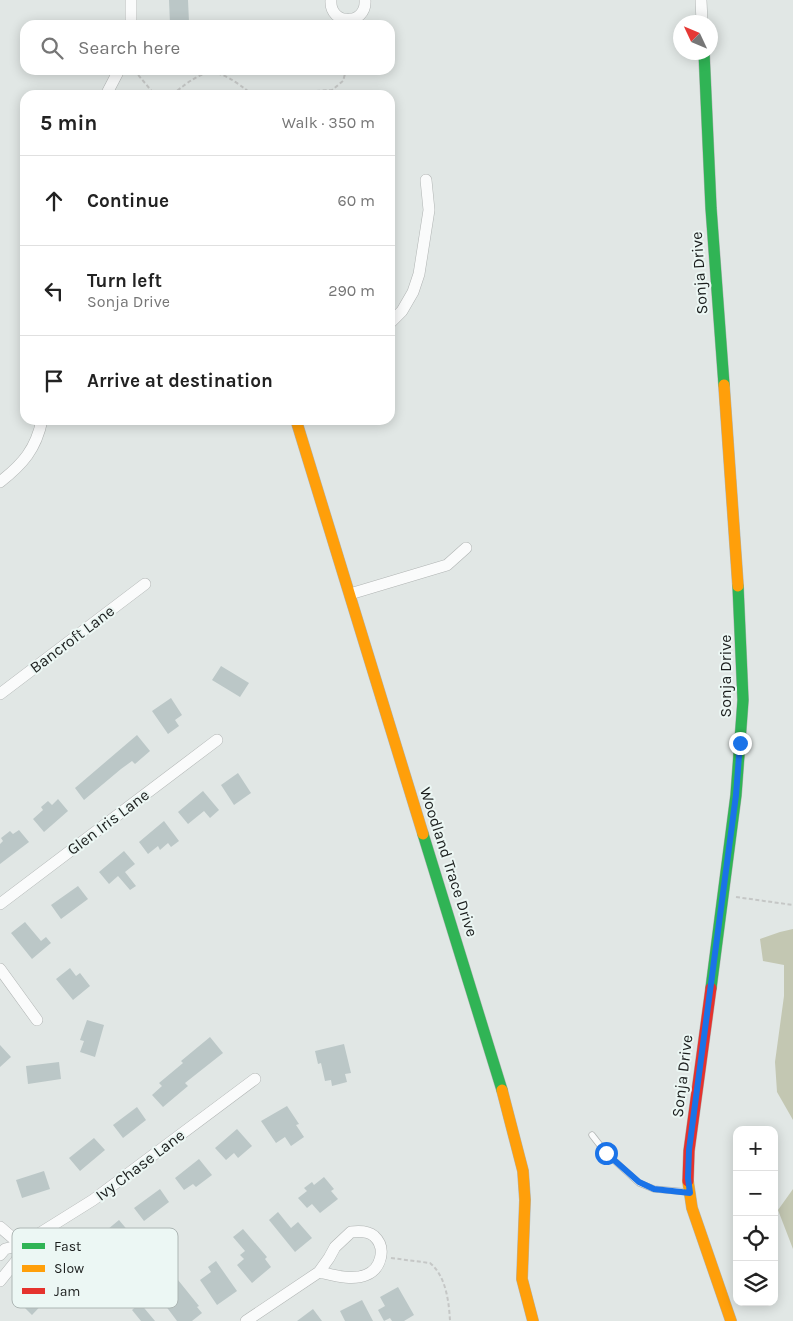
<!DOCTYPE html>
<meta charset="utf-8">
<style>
:root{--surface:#fff;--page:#f6f6f6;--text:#222;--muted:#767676;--line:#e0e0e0}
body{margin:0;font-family:Karla,sans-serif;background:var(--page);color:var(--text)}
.controls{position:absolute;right:15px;bottom:15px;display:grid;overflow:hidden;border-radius:10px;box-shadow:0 2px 12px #0003}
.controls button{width:45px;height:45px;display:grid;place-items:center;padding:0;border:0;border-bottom:1px solid var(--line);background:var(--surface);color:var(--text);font:25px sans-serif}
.compass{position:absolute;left:673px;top:15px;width:45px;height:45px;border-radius:50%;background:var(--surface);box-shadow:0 2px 12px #0003;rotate:314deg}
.stop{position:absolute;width:15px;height:15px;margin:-11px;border:4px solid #1a73e8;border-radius:50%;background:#fff}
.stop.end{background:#1a73e8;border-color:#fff;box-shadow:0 1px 5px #0008}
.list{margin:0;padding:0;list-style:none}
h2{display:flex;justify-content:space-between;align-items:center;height:65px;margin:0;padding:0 20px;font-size:21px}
h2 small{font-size:16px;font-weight:400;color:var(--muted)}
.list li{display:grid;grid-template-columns:32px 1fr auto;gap:15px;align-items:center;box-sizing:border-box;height:90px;padding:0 20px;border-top:1px solid var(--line)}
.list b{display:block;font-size:19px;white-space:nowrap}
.list p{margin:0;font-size:16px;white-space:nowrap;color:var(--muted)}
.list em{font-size:16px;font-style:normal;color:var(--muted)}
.icon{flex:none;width:28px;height:28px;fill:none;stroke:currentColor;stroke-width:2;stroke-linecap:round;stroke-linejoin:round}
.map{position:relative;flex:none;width:793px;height:1321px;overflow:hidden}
.search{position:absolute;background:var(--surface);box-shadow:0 2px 12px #0003;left:20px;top:20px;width:375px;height:55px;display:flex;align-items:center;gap:12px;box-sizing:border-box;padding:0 18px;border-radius:15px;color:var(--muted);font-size:19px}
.panel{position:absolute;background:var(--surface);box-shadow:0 2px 12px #0003;left:20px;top:90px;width:375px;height:335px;border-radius:15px}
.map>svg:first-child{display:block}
.forest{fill:#c3c7b2}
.building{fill:#bbc7c7}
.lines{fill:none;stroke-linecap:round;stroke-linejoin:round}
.lane-casing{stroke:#b0b4b3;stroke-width:7}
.street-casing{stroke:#b0b4b3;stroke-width:12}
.fast-casing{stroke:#b0b4b3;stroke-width:12}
.slow-casing{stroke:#b0b4b3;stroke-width:12}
.jam-casing{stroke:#b0b4b3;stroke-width:12}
.path{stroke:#c5c7c6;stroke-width:2;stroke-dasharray:4 2.5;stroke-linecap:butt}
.lane{stroke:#fafbfb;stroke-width:5.5}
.street{stroke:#fafbfb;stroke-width:11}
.fast{stroke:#30b455;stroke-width:11}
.slow{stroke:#ff9f0a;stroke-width:11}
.jam{stroke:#e5322d;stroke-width:11}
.route{stroke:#1a73e8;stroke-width:6}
.labels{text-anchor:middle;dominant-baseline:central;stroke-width:4;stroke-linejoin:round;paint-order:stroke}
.street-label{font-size:16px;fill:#1b1e1d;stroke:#ecf7f4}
.key{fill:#ecf7f4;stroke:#adb6b4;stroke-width:1}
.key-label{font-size:14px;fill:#1b1e1d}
</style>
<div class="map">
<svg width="793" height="1321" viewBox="0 0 793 1321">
<rect width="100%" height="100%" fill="#e1e7e5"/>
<path class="forest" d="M793,929V1120L777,1092L775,1062L784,996V965L763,961L760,939L780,932Z
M793,1189V1249L778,1210Z"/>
<path class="building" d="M169,0H188L189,22L170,24Z
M221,666L249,683L240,697L212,680Z
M171,698L182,715L175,720L179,726L168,734L152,711Z
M137,735L150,751L135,764L132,761L121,769L84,800L75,788Z
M238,773L251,793L234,805L221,785Z
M203,791L219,810L210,818L204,811L188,824L178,812Z
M58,799L68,811L44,832L33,819L43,810L41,807L48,801L52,805Z
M164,821L179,841L171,847L168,843L160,850L158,846L148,854L139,842Z
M19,830L29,842L0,864V844L3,841L1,838L10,831L13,834Z
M124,851L135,864L125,872L136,886L130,890L118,876L109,884L99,872Z
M78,886L88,899L61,919L51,905Z
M25,922L41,941L46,937L51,943L32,959L11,933Z
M70,968L76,976L80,973L90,986L73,1000L56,979Z
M87,1020L104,1025L95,1057L80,1052L84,1041L80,1040Z
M210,1037L223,1053L185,1083L188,1086L163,1107L152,1095L162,1086L159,1083L183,1063L181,1061Z
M344,1044L351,1073L345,1074L347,1082L332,1086L331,1080L325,1081L321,1063L318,1064L315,1051Z
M0,1045L11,1057L0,1067Z
M59,1062L61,1079L28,1084L26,1066Z
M287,1106L299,1124L296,1125L304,1137L291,1146L285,1137L276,1143L261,1121Z
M137,1107L146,1120L123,1138L113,1125Z
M237,1129L252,1146L238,1158L234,1153L226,1160L215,1148Z
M94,1138L105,1150L80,1171L69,1158Z
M199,1159L212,1175L196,1187L193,1184L184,1190L175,1178Z
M44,1171L50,1189L22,1198L16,1180Z
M324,1177L334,1189L331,1191L338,1199L320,1213L312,1204L307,1208L298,1198L307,1191L304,1188L312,1182L314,1185Z
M160,1189L169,1202L144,1221L134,1208Z
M278,1212L291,1228L298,1222L312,1238L295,1252L269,1220Z
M119,1220L135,1239L129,1245L124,1239L107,1253L96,1239Z
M243,1229L267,1257L265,1259L271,1267L252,1283L237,1265L244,1259L240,1255L245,1251L233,1237Z
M216,1261L237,1291L217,1305L200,1280L211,1272L208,1267Z
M178,1280L199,1306L197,1307L202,1313L192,1321H177L165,1305L175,1297L168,1288Z
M40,1282L52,1294L32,1315L20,1303Z
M398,1287L414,1315L404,1321H392L390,1318L384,1321L378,1310L385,1306L380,1297Z
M362,1300L373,1321H345L340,1311Z
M140,1303L155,1321H141L132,1310Z
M313,1309L322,1321H297Z"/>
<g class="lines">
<g class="lane-casing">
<path id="lane" d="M592,1135L606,1153L639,1183L654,1189L688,1192"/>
</g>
<g class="street-casing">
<path id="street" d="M131,0V25
M331,0C329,26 367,26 365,0
M701,0L702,22
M106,95L119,70
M390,323L402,311L413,292L419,274L429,210L426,180
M0,482C23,464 36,449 42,420
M350,594L447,565L466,548
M0,694L145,584
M0,904L217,740
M0,969L37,1020
M0,1227L21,1245
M0,1255L5,1249L21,1245L93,1200L255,1079
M0,1281L17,1260L21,1245
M246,1321L319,1272L329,1258L335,1247L351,1232C359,1231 368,1231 374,1236C387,1248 381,1269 366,1275C352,1281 333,1275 319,1272"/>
</g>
<g class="fast-casing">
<path id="fast" d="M704,52L711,208L724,385
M423,834L502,1090
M711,988L736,795L743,700L738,586"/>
</g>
<g class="slow-casing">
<path id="slow" d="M724,385L738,586
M296,420L423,834
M502,1090L523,1171L525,1200L522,1279L533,1321
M688,1181L692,1208L731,1321"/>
</g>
<g class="jam-casing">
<path id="jam" d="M688,1181L689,1151L711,988"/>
</g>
<path class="path" d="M134,70L155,95
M172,95C208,65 216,66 253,95
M284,95L298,92L332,90L343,81L345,74V70
M736,897L793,905
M391,1258L430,1263C446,1276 449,1302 450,1321"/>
<use href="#lane" class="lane"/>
<use href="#street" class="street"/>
<use href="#fast" class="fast"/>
<use href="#slow" class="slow"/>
<use href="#jam" class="jam"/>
</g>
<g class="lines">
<path class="route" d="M606,1153L639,1182L654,1189L690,1193L688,1178L689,1150L736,795L740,743"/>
</g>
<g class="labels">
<g class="street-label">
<text transform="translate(699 273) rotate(-94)">Sonja Drive</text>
<text transform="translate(72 639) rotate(-37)">Bancroft Lane</text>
<text transform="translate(725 676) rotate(-90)">Sonja Drive</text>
<text transform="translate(108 822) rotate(-37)">Glen Iris Lane</text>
<text transform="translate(449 862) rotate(72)">Woodland Trace Drive</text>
<text transform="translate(682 1076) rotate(-83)">Sonja Drive</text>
<text transform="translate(140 1165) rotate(-37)">Ivy Chase Lane</text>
</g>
</g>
<rect x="12" y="1228" width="166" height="80" rx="8" class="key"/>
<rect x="22" y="1243" width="23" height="6" fill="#30b455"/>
<rect x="22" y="1265" width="23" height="7" fill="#ff9f0a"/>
<rect x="22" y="1288" width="23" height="6" fill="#e5322d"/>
<g class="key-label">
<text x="54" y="1251">Fast</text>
<text x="54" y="1273">Slow</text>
<text x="54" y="1296">Jam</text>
</g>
</svg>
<div class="controls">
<button>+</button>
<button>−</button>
<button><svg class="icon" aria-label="locate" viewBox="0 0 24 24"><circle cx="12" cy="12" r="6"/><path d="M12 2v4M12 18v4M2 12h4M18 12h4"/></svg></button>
<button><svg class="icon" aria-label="layers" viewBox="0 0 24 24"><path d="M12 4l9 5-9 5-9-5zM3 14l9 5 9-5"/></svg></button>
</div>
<svg class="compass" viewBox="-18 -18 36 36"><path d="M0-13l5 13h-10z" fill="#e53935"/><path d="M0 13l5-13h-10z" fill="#767676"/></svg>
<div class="stop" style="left:606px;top:1153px"></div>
<div class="stop end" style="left:740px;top:743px"></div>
<div class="search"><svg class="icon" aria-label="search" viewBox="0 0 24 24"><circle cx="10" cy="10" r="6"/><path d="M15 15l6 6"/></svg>Search here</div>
<section class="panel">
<h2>5 min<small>Walk · 350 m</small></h2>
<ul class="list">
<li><svg class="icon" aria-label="ahead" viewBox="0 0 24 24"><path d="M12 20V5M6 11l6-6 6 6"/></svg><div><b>Continue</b></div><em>60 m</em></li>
<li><svg class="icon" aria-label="left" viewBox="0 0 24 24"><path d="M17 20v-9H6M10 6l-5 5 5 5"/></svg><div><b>Turn left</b><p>Sonja Drive</p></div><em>290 m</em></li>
<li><svg class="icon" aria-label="arrive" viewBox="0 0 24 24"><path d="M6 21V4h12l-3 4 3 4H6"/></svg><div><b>Arrive at destination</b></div></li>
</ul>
</section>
</div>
